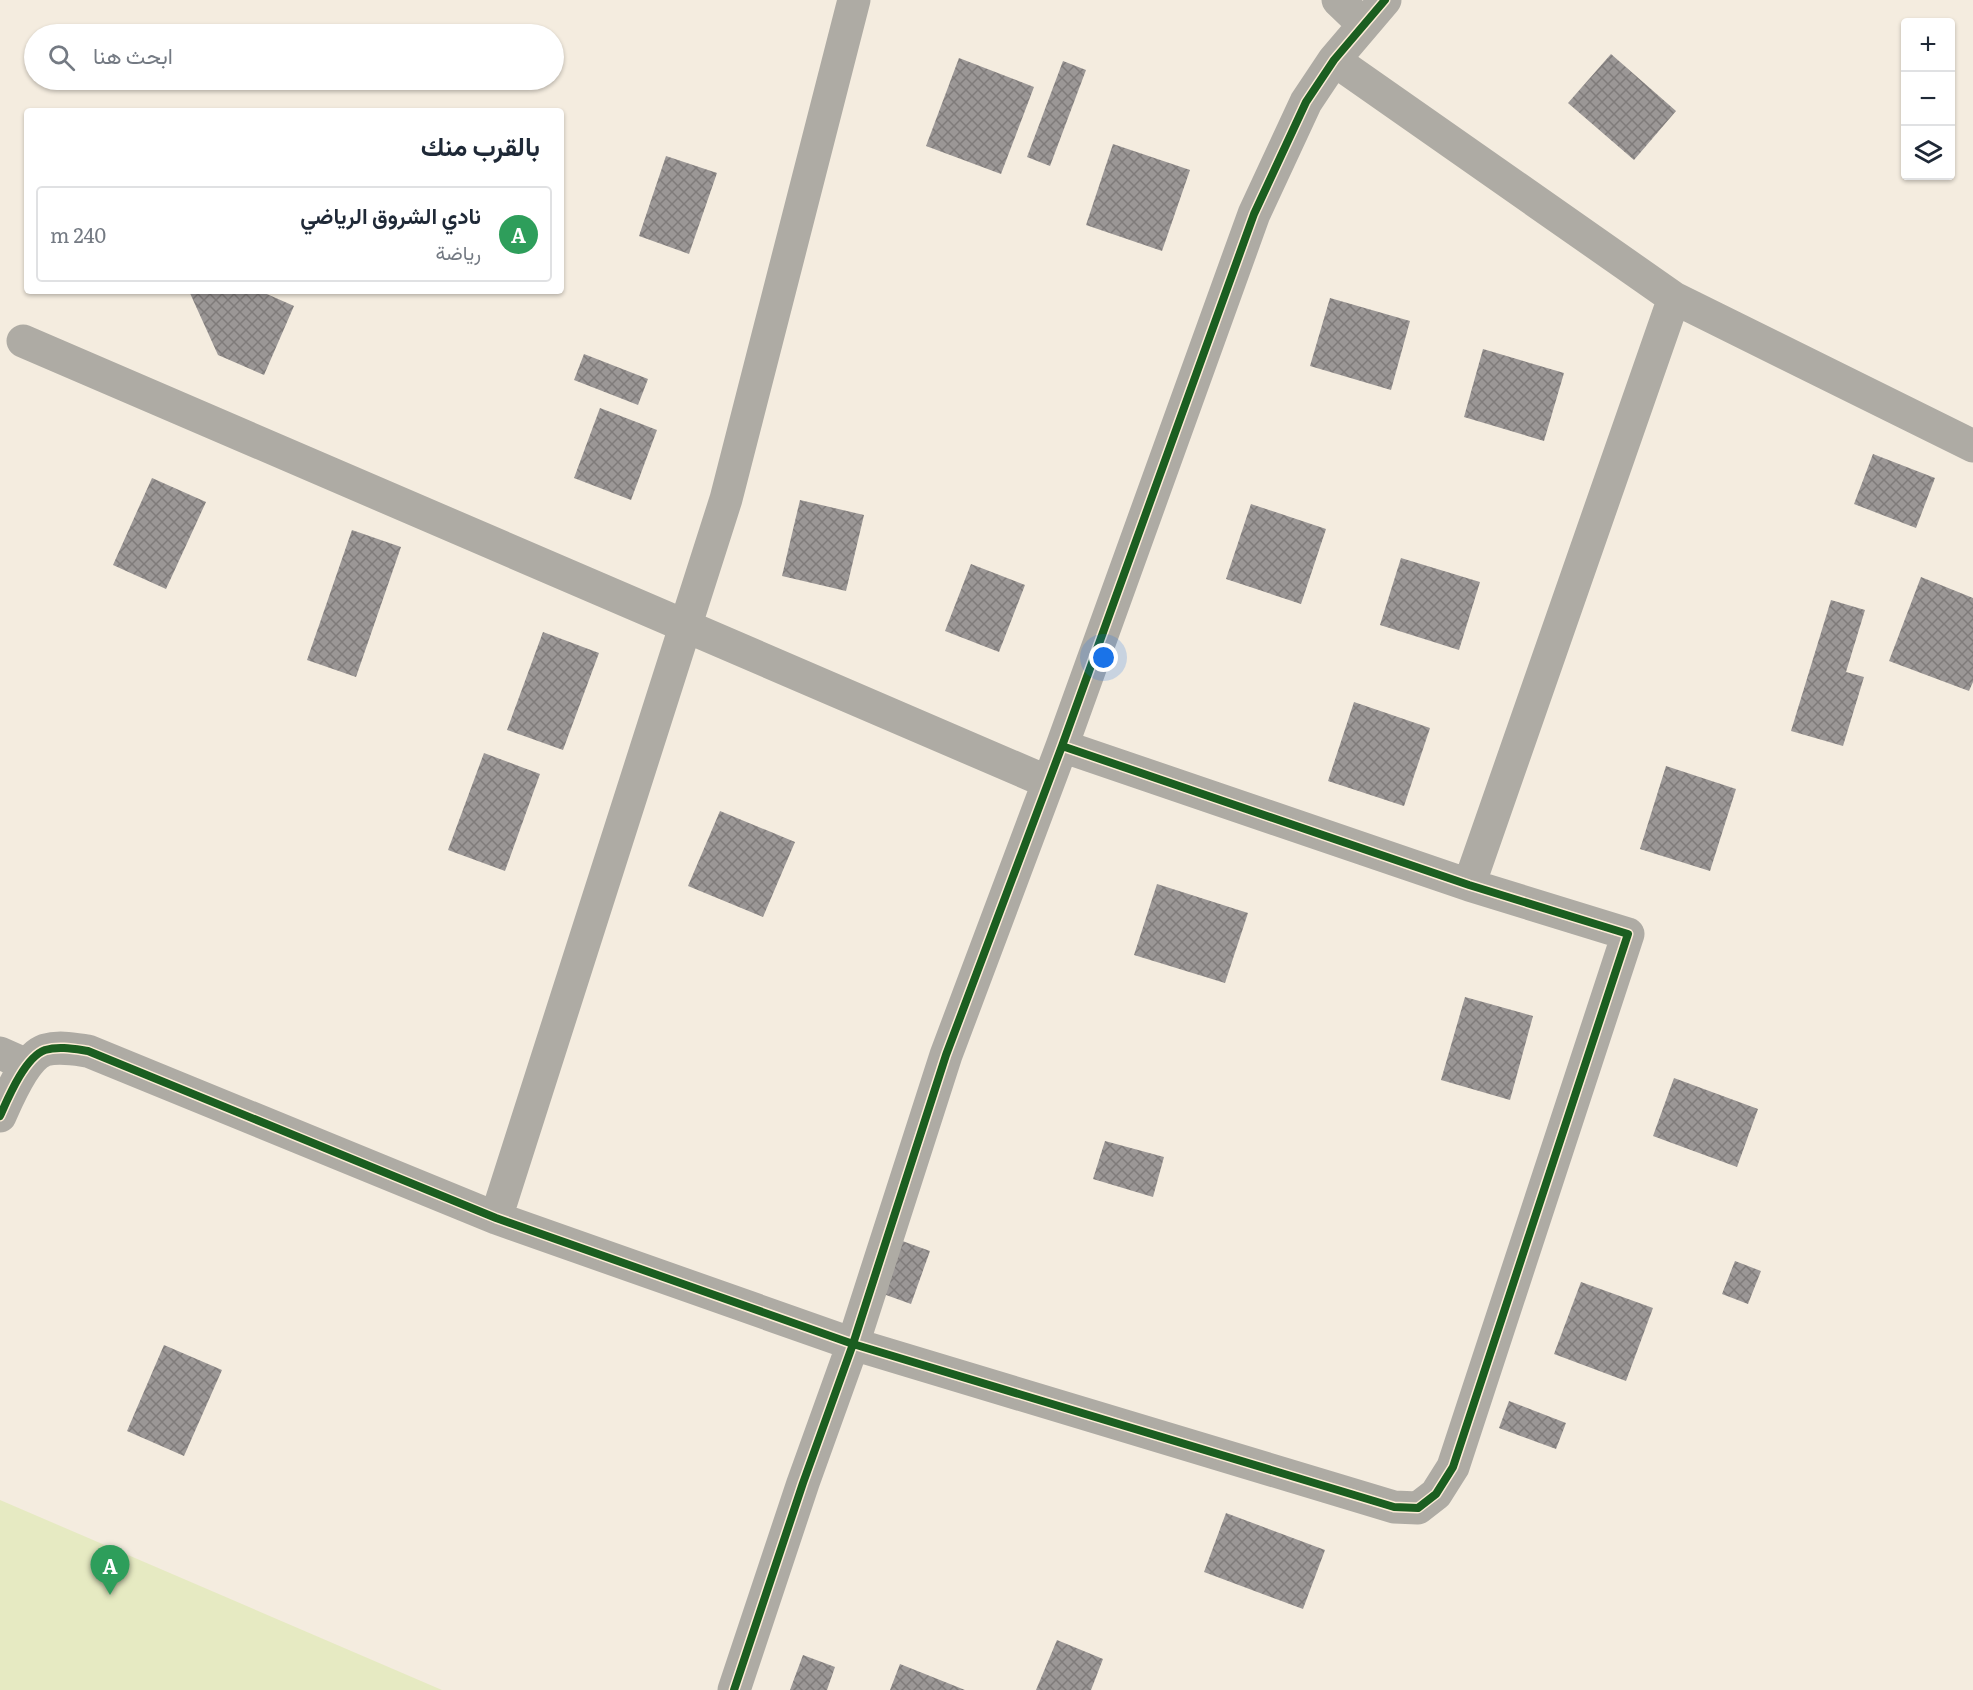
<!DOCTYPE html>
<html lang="ar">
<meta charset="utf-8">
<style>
:root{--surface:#fff;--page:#f6f6f7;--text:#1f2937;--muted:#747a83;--line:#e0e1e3;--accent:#736d62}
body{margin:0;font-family:Literata,Vazirmatn,serif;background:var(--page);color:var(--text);direction:rtl}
.controls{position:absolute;right:18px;top:18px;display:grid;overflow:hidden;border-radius:6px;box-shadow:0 2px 4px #0004}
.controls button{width:54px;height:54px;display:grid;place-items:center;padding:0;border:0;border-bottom:2px solid var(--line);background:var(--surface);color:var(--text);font:30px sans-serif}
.you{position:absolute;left:1104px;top:658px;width:21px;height:21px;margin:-15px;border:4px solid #fff;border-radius:50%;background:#1a73e8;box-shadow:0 0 0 9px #1a73e833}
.badge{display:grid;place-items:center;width:39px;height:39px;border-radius:50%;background:var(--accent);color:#fff;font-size:20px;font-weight:700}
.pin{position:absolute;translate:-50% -50px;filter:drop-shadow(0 2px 3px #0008)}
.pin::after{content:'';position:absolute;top:32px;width:21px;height:18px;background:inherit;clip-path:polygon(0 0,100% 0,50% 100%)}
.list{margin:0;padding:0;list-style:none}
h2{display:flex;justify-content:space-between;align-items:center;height:78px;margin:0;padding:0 24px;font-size:26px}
h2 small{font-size:20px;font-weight:400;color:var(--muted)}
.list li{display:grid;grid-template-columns:39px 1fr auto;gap:18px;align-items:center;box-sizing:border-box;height:96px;margin:0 12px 12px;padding:0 12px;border:2px solid var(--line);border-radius:6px}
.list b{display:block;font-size:22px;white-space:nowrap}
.list p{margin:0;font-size:20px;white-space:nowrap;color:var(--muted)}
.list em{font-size:20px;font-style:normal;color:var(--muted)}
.icon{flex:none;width:33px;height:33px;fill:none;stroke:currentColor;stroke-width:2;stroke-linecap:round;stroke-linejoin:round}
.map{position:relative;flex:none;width:1973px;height:1690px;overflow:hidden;direction:ltr}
.search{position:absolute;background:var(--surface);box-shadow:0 2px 4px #0004;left:24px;top:24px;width:540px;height:66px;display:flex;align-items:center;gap:15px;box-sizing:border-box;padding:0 21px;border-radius:33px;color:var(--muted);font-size:22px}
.panel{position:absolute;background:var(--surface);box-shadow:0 2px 4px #0004;left:24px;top:108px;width:540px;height:186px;border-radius:6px;direction:rtl}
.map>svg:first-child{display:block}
.pitch{fill:#e6eac2}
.building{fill:url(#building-cross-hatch)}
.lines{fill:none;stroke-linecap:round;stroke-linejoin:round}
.minor{stroke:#aeaba4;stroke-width:33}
.cycleway-casing{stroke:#fdedd6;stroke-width:11}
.cycleway{stroke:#1b5e20;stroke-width:8}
</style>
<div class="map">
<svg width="1973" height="1690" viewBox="0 0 1973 1690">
<defs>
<pattern id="building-cross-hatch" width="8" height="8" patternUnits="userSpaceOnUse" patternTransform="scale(1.5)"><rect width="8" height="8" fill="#9b9796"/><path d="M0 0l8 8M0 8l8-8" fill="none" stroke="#7f7b7a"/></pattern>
</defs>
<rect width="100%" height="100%" fill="#f4ecdf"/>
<path class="pitch" d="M0,1500L442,1690H0Z"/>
<path class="building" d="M1611,54L1676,111L1634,160L1568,103Z
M959,58L1034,87L1001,174L926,146Z
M1063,61L1086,70L1050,166L1027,157Z
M1113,144L1190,170L1162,251L1086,225Z
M666,156L717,173L689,254L639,236Z
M189,291H260L294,306L264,375L218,355Z
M1330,298L1410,321L1391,390L1310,366Z
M1483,349L1564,373L1544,441L1464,417Z
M584,354L648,379L638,405L574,380Z
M600,408L657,430L631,500L574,478Z
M1873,454L1935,478L1916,528L1854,504Z
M152,478L206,502L166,589L113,565Z
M800,500L864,515L846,591L782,576Z
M1251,504L1326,529L1301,604L1226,579Z
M352,530L401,547L356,677L307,660Z
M1401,558L1480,582L1459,650L1380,625Z
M971,564L1025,585L999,652L945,631Z
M1921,577L1973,598V682L1969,691L1889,661Z
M1831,600L1865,610L1846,672L1864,677L1843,746L1791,731Z
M543,632L599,653L563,750L507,730Z
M1354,702L1430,728L1404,806L1328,781Z
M484,753L540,774L505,871L448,850Z
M1666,766L1736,789L1710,871L1640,849Z
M720,811L795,842L763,917L688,886Z
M1157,884L1248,913L1225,983L1134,955Z
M1465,997L1533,1016L1510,1100L1441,1080Z
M1674,1078L1758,1109L1737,1167L1653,1136Z
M1105,1141L1164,1157L1153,1197L1093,1179Z
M894,1238L930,1251L911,1304L875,1291Z
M1735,1261L1761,1271L1748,1304L1722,1294Z
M1581,1282L1653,1308L1626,1381L1554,1354Z
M164,1345L222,1370L184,1456L127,1431Z
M1509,1401L1566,1423L1556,1449L1499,1428Z
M1226,1513L1325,1550L1303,1609L1204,1572Z
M1057,1640L1103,1659L1091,1690H1036Z
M803,1655L835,1667L827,1690H790Z
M900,1664L965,1690H890Z"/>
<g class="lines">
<path class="minor" d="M1338,0L1363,24
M1334,60L1674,298L1973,446
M23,341L1048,782
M1469,885L1674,298
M0,1053L27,1065
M0,1116C8,1098 25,1057 45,1050C59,1046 74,1049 88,1051L496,1218L853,1344L1394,1507L1418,1508L1436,1494L1453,1467L1628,934L1469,885L1062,746
M496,1218L726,499L854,0
M734,1690L803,1483L853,1344L946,1055L1062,746L1254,214L1306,102L1334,60L1385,0"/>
<g class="cycleway-casing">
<path id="cycleway" d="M0,1116C8,1098 25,1057 45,1050C59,1046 74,1049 88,1051L496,1218L853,1344L1394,1507L1418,1508L1436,1494L1453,1467L1628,934L1469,885L1062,746
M734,1690L803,1483L853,1344L946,1055L1062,746L1254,214L1306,102L1334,60L1385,0"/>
</g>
<use href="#cycleway" class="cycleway"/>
</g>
</svg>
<div class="controls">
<button>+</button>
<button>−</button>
<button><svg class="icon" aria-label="layers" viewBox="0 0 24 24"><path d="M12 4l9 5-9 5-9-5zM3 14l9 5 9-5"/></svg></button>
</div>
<div class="you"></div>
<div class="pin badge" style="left:110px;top:1595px;background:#2e9e5b">A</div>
<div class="search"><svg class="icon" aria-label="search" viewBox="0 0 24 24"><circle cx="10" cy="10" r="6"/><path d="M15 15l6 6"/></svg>ابحث هنا</div>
<section class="panel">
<h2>بالقرب منك<small></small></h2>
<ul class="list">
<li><span class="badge" style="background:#2e9e5b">A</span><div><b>نادي الشروق الرياضي</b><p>رياضة</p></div><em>240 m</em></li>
</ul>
</section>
</div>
